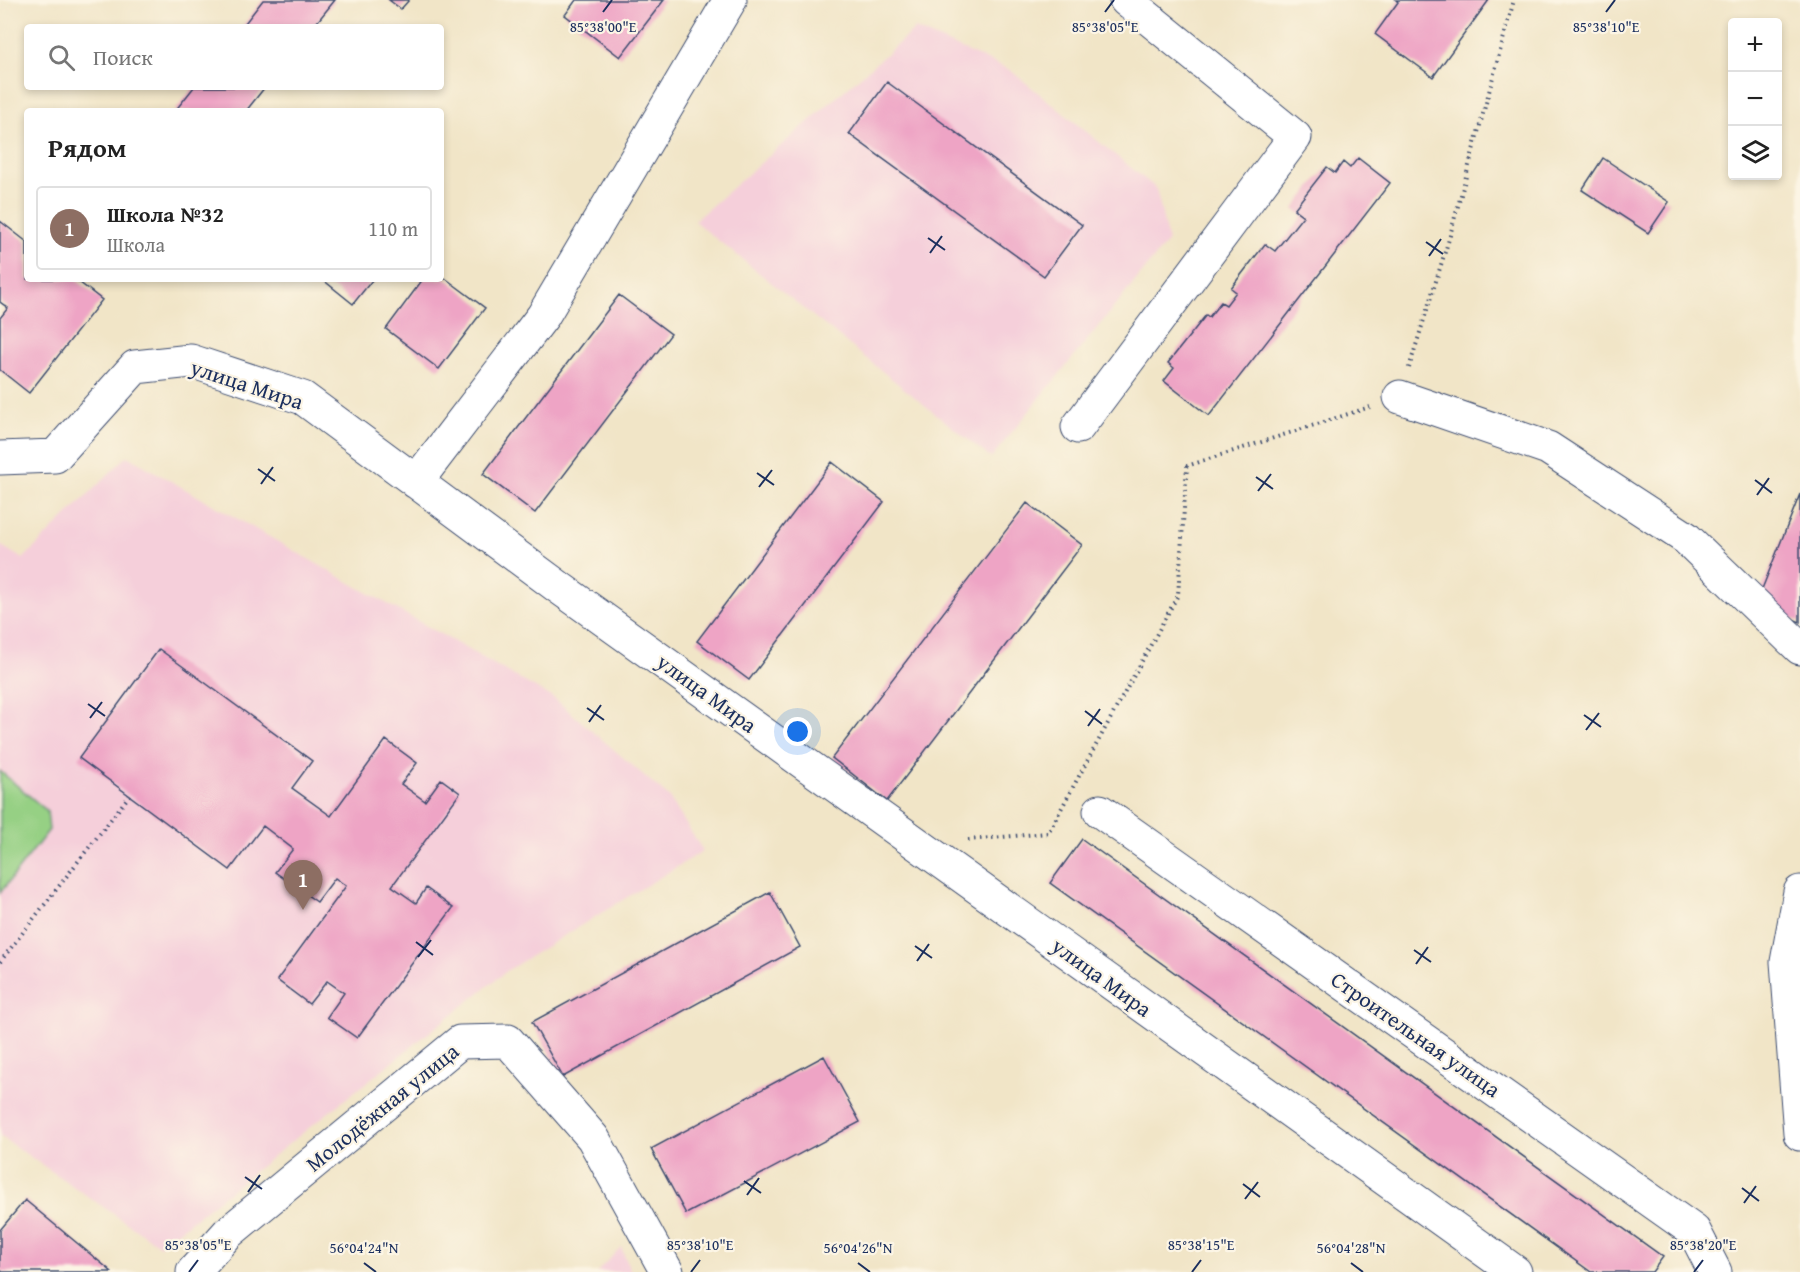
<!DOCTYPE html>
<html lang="ru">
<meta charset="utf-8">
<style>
:root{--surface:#fff;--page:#f2f2f2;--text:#222;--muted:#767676;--line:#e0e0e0;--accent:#b5179e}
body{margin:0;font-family:"Gentium Book Plus",serif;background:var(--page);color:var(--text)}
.controls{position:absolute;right:18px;top:18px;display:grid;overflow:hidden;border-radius:6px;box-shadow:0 3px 9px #0003}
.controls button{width:54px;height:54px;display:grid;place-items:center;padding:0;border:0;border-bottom:2px solid var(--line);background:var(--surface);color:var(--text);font:30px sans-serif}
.you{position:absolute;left:798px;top:732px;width:21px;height:21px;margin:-15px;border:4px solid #fff;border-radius:50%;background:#1a73e8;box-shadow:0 0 0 9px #1a73e833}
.badge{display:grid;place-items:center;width:39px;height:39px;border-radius:50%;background:var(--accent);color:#fff;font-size:20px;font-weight:700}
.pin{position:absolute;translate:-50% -50px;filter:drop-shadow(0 2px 3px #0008)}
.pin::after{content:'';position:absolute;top:32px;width:21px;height:18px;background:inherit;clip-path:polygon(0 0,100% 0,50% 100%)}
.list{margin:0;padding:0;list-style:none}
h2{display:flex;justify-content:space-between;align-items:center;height:78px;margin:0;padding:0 24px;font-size:26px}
h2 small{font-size:20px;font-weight:400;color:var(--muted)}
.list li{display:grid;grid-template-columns:39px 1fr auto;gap:18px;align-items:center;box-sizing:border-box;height:84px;margin:0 12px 12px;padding:0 12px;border:2px solid var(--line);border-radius:6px}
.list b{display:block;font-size:22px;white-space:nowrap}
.list p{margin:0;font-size:20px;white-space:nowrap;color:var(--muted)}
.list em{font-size:20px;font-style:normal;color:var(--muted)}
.icon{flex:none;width:33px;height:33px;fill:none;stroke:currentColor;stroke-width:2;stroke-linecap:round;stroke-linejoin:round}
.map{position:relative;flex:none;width:1800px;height:1272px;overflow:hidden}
.search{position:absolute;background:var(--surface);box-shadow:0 3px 9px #0003;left:24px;top:24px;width:420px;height:66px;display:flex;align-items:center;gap:15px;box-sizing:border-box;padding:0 21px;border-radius:6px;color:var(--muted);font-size:22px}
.panel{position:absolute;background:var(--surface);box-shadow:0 3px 9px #0003;left:24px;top:108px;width:420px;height:174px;border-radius:6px}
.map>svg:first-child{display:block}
.built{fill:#f5cfda}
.green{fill:#96d084;stroke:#588071;stroke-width:1.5}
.building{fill:#eea4c5}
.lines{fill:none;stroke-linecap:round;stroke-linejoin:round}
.minor-casing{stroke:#3b4a6e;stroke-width:35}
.path{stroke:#3b4a6e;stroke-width:4;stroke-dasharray:1.5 4.5;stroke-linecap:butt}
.minor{stroke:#fff;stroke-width:33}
.ticks{fill:none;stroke:#1b2f5e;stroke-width:2}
.labels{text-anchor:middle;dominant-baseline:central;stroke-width:4.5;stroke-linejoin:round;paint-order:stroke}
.street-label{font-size:22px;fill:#1b2f5e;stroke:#fcf5e5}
.ticks-label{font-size:15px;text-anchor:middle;fill:#1b2f5e;stroke:#fcf5e5;stroke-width:4.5;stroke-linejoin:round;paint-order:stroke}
</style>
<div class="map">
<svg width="1800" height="1272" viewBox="0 0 1800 1272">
<rect width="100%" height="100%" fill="#fcf5e5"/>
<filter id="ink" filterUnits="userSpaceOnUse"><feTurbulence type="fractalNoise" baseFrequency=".0167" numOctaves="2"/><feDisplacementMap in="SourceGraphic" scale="12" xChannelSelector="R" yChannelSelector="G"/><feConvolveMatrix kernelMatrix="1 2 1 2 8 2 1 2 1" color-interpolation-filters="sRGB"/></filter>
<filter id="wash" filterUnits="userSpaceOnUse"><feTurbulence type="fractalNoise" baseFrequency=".008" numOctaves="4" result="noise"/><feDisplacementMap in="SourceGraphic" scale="24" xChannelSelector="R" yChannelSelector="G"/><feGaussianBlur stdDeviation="1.35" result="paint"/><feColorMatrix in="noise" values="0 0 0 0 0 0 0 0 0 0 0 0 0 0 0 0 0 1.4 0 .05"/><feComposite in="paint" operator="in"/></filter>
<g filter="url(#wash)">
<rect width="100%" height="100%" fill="#f1e5c7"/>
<path class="built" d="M915,29L1010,70L1156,188L1168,241L991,458L694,221Z
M127,456L555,699L669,797L703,851L508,970L160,1246L0,1136V545L23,559Z
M621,1247L631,1272H597Z"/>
<path class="green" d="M0,771L47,811L49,830L0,893Z"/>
<g id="blocks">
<path class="building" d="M263,0H335L313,27H242Z
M389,0H409L401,9Z
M576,0H664L620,57L565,15Z
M1396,0H1489L1433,77L1375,34L1398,2Z
M887,82L1082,225L1044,276L849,134Z
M194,87H265L246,111H175Z
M1358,158L1390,183L1209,416L1164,381L1174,368L1168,363L1206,315L1209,317L1221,302L1226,305L1236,292L1231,288L1265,244L1275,251L1303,216L1294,209L1327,167L1335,173L1343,162L1350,168Z
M1603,158L1669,202L1648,233L1582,190Z
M0,221L27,242V279H75L102,300L29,393L0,370V318L8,308L0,302Z
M441,275L485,308L439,369L386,329L423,279H441Z
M322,279H373L353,304Z
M619,295L671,334L535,513L483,474Z
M832,462L884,502L749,680L697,641Z
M1800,494V622L1756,604Z
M1027,503L1082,545L887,801L832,758Z
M159,649L312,761L292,788L331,816L386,740L417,763L401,784L425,801L441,779L460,793L392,886L416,903L426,888L453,908L357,1038L327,1017L344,993L327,981L309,1004L277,980L346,886L335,878L317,902L275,872L293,849L263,826L230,870L79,758Z
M1082,839L1663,1257L1652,1272H1591L1050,883Z
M770,892L800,947L563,1077L532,1022Z
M824,1056L860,1122L686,1214L651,1149Z
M25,1200L112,1272H3L0,1270V1230Z"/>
</g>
</g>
<g filter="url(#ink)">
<use href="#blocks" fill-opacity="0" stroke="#3b4a6e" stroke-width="1.5"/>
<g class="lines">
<g class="minor-casing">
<path id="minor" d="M1400,397L1548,448L1686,538L1800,648
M1078,427L1295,137L1126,0
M0,458L55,456L135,367L191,361L303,398L557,586L1515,1272
M416,482L543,316L730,0
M1100,811L1694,1231L1715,1272
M1800,892L1787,962L1800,1134
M193,1272L228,1233L460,1042L508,1041L593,1138L667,1272"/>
</g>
<path class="path" d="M1409,368L1449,239L1514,0
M968,840L1048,833L1178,595L1187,466L1370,407
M0,962L129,796"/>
<use href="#minor" class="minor"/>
</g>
</g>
<path class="ticks" d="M603,12L612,0M1105,12L1114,0M1606,12L1615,0M928,238L945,250M1426,242L1443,254M930,253L942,236M1429,256L1441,239M258,469L275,481M757,473L774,485M1256,477L1273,489M1755,480L1772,493M261,484L273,467M759,487L772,470M1258,491L1271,474M1757,495L1769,478M88,704L105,716M587,708L604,720M1085,711L1102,724M1584,715L1601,727M90,718L102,702M589,722L601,705M1088,726L1100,709M1586,730L1599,713M416,942L433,955M915,946L932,958M1414,950L1431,962M418,957L431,940M917,961L929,944M1416,964L1428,947M245,1177L262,1189M744,1181L761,1193M1243,1184L1260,1197M1742,1188L1759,1201M248,1192L260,1175M747,1195L759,1178M1245,1199L1258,1182M1744,1203L1756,1186M364,1263L376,1272M858,1263L870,1272M1351,1263L1363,1272M189,1272L198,1260M691,1272L700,1260M1192,1272L1201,1260M1694,1272L1703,1260"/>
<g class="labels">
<g class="street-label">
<text transform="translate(247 384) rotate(18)">улица Мира</text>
<text transform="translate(707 693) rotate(36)">улица Мира</text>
<text transform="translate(1102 977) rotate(36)">улица Мира</text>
<text transform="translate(1416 1034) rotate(35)">Строительная улица</text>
<text transform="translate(382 1107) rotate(-39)">Молодёжная улица</text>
</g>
</g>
<g class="ticks-label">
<text x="603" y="32">85°38'00"E</text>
<text x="1105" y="32">85°38'05"E</text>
<text x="1606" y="32">85°38'10"E</text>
<text x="198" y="1250">85°38'05"E</text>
<text x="700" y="1250">85°38'10"E</text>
<text x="1201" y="1250">85°38'15"E</text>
<text x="1703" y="1250">85°38'20"E</text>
<text x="364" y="1253">56°04'24"N</text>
<text x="858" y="1253">56°04'26"N</text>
<text x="1351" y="1253">56°04'28"N</text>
</g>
</svg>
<div class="controls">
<button>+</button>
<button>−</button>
<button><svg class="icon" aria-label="layers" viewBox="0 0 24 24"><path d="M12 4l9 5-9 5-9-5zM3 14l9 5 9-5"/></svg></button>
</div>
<div class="you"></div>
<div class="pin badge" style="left:303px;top:910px;background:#8d6e63">1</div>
<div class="search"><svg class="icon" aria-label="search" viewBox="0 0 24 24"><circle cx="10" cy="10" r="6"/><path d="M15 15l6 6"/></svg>Поиск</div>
<section class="panel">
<h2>Рядом<small></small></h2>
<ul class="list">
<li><span class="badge" style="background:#8d6e63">1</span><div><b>Школа №32</b><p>Школа</p></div><em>110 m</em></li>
</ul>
</section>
</div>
